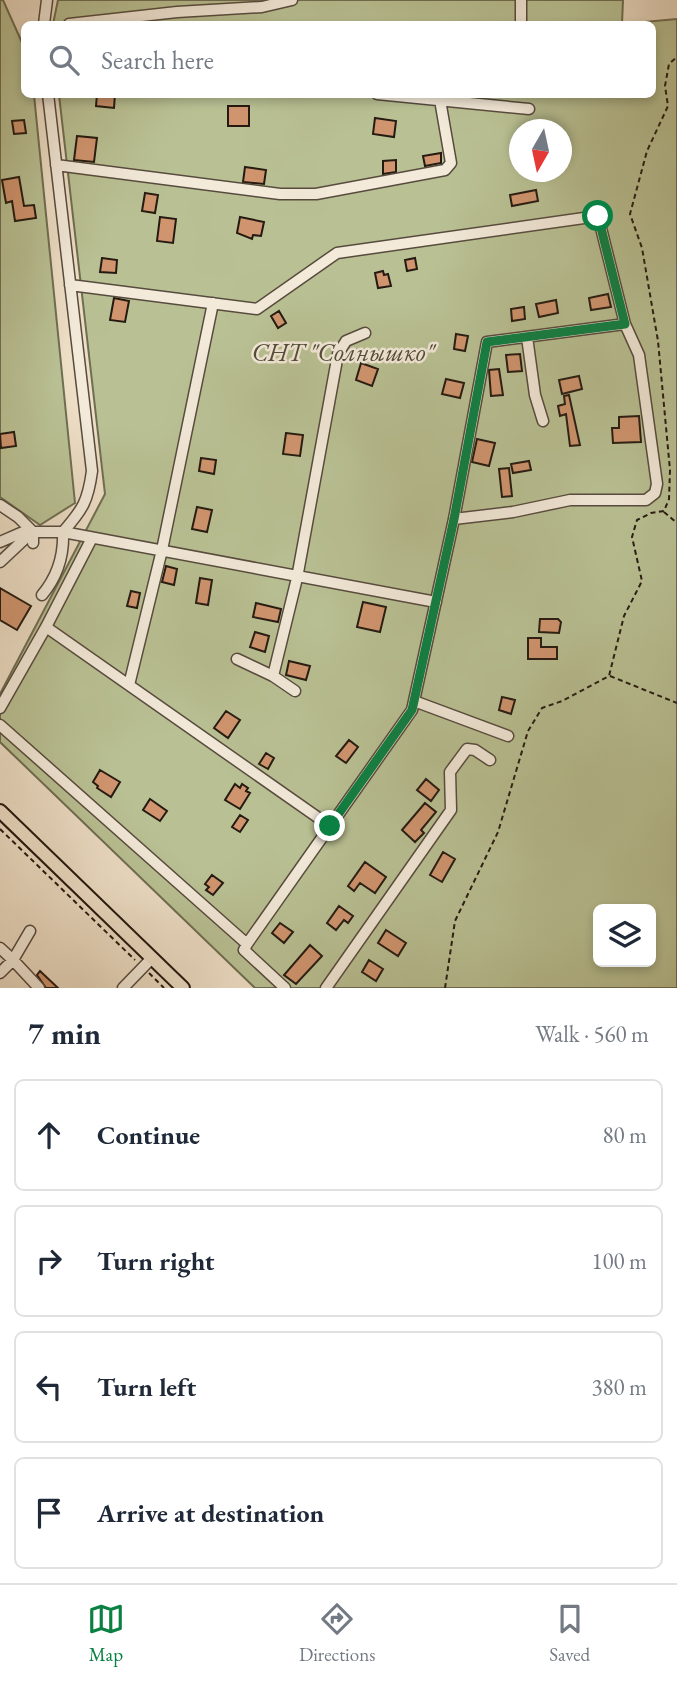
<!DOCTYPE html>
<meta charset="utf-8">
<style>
:root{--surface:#fff;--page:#f6f6f7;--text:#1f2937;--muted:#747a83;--line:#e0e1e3;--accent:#0b8043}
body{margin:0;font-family:"EB Garamond",serif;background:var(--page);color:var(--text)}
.controls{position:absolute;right:21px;bottom:21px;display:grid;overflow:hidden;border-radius:10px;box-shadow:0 4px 10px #0003}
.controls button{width:63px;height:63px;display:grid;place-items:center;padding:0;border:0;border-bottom:2px solid var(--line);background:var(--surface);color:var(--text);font:35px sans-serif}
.compass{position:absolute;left:509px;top:119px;width:63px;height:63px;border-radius:50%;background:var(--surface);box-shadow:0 4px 10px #0003;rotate:189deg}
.stop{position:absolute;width:21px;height:21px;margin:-16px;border:5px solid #0b8043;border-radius:50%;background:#fff}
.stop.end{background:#0b8043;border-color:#fff;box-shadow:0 2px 7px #0008}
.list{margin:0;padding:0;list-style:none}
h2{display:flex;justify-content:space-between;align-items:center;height:91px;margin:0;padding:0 28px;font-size:30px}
h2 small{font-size:23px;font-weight:400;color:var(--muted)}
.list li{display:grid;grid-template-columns:46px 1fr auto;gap:21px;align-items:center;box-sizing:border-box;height:112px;margin:0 14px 14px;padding:0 14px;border:2px solid var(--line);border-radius:10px}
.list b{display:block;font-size:26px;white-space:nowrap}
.list em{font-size:23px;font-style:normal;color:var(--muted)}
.icon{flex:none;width:38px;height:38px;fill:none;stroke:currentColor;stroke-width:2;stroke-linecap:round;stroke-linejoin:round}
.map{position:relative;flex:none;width:677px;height:988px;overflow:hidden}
.search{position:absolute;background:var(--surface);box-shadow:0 4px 10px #0003;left:21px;right:21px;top:21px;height:77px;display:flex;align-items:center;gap:18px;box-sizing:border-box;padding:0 24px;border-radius:10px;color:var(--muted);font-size:26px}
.sheet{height:595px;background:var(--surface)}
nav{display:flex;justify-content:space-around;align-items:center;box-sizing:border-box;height:98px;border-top:2px solid var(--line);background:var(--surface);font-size:19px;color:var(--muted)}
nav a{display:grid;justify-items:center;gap:4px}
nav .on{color:var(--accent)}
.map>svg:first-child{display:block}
.green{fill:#b9c194;stroke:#6f6e52;stroke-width:2;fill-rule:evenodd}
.building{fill:#d0956f;stroke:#251a11;stroke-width:2}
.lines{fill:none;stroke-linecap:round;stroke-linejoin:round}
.minor-casing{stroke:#574b3e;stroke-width:13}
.major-casing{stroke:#251a11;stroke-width:16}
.path{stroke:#251a11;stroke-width:2;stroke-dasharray:5 3.5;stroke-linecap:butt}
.minor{stroke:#f3eada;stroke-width:10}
.major{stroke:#eddec6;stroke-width:12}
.route{stroke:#0b8043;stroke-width:9}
.labels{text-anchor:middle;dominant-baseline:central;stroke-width:5;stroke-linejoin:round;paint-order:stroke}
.park-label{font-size:26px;font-style:italic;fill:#514c38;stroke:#f3eada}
</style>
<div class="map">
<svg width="677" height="988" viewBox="0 0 677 988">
<rect width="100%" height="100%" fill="#eddec6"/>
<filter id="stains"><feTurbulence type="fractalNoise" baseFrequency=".00286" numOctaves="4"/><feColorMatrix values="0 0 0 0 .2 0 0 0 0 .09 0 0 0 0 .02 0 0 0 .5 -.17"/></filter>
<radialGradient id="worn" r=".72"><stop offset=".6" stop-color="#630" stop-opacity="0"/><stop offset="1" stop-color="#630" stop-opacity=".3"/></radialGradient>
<path class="green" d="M0,0H3L24,47V94L34,95L75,503L40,525L0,497Z
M58,0H623L622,24L677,19V988H255L0,742V694L105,494L59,95L652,94V24H53ZM520,130H562V172H520ZM598,909H651V962H598Z"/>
<path class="building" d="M97,94H115L114,108L96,106Z
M228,106H249V126H228Z
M375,118L396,121L394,137L373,134Z
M24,120L26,133L14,134L12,121Z
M77,136L97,138L94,162L74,160Z
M441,153V163L425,166L423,156Z
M396,160V172L383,174V161Z
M245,167L266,170L264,184L243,182Z
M19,177L24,206L34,205L36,218L15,221L12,201L6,203L2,180Z
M536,190L538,201L512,206L510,195Z
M145,193L158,195L155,213L142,211Z
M160,217L176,219L173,243L157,241Z
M240,217L264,222L261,236L253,235L252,239L237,233Z
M102,258L117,260L116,273L100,272Z
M415,258L417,269L407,271L405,260Z
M383,271L384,275L388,274L391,286L378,288L375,273Z
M608,294L611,307L591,310L589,298Z
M114,298L129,301L125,322L110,320Z
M556,300L558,313L539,317L536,304Z
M524,307L525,319L512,321L511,309Z
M279,311L286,323L278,328L271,316Z
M456,334L468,336L465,351L454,349Z
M520,354L522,371L508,372L506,355Z
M361,363L378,369L372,386L356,380Z
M499,369L503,395L491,396L489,370Z
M579,376L582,389L562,394L559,380Z
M446,379L464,383L460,398L442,394Z
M569,395L580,445L570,446L566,414L560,416L558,406L565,404L564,396Z
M639,416L641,442L613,443L612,428H619V417Z
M14,432L16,446L1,448L0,434Z
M286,433L303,435L300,456L283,454Z
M477,439L495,443L489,466L472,462Z
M201,458L216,460L214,474L199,471Z
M529,461L531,470L513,473L511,464Z
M509,468L512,496L502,497L499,469Z
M197,507L212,510L207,532L192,529Z
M166,566L177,569L174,585L162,582Z
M200,578L212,580L208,605L196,603Z
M0,588L31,606L17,630L0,620Z
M131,591L140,593L137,608L127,606Z
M363,602L386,607L380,632L357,627Z
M256,603L281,609L278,622L253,617Z
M540,619H558L561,622L559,633L539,632Z
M255,632L269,636L265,652L250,647Z
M528,638H541V647H557V659H528Z
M289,661L310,666L306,680L286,675Z
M502,697L515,700L511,714L499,710Z
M226,711L240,720L228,738L214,728Z
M349,740L358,747L346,763L336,756Z
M266,753L274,758L268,769L259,764Z
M100,770L120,782L111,797L97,788L98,786L93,782Z
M426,779L439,790L431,801L417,790Z
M235,784L240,788L242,784L248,788L246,791L250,793L240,809L225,800Z
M150,799L167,811L160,821L143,810Z
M425,803L436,812L421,830L424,833L415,842L402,830Z
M240,815L248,820L240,832L232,827Z
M443,852L455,859L442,882L430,875Z
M365,862L386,877L375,893L360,883L354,891L348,886Z
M212,875L223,883L213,895L206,890L209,887L205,884Z
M339,906L353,916L348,923L344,920L336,930L327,923Z
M280,923L293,932L284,943L272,933Z
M386,930L406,943L398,956L378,943Z
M310,945L322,956L296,984L284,975Z
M369,960L383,969L376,981L362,972Z
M40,971L58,988H46L37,975Z"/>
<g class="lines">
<g class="minor-casing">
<path id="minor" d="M44,24L47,0
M69,24L177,12L262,7L292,0
M521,24V0
M377,94L529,109
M56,165L280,194H316L445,170L451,163L440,100
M527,337L535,395L543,421
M0,505L18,517L33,532V543
M454,519L513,512L570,500H646L655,493L657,484L639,355L625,324
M0,542L23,532H63C83,509 88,501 92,471L48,94
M0,562L32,532
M42,595C58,576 64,556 63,532L436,602
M46,627L330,826
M237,659L273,676L295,691
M273,676L297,578L338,354L346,341L365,333
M129,685L162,550L213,303
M414,701L508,736
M0,708L46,627L92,538
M0,725L247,944L412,710L454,519L487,342L625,324L598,216L337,253L257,309L70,285
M247,944L244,950L285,988
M0,948L13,960L30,931
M0,973L13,960L39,988
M123,988L152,958
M326,988L451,810L450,772L467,749L475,750L490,760"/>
</g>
<g class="major-casing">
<path id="major" d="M0,811L183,988"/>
</g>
<path class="path" d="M664,512L677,523
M610,676L677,703
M0,829L135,960
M149,973L164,988
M445,988L455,921L498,832L528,731L542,708L562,701L609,676L624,616L642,581L632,537L637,520L651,513L664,511L669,499L670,470L658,341L642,248L630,214L647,151L668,106L665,86L669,64L677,57"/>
<use href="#minor" class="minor"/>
<use href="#major" class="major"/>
</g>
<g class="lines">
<path class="route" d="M330,826L412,710L454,519L487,342L625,324L598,216"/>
</g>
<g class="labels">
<g class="park-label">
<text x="343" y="352">СНТ "Солнышко"</text>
</g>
</g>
<rect width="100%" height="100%" filter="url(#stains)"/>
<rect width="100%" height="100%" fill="url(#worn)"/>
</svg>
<div class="controls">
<button><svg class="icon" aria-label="layers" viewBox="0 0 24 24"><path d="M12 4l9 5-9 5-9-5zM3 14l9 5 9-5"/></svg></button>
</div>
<svg class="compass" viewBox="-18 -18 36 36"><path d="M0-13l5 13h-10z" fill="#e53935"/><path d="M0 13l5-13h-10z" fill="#747a83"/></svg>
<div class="stop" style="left:598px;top:216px"></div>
<div class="stop end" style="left:330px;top:826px"></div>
<div class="search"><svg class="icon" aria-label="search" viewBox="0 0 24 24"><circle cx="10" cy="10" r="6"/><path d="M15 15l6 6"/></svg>Search here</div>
</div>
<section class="sheet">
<h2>7 min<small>Walk · 560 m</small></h2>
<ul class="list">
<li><svg class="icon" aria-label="ahead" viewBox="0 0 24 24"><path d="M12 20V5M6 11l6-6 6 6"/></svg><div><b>Continue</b></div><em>80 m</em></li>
<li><svg class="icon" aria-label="right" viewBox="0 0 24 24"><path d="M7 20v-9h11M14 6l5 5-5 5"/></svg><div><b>Turn right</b></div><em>100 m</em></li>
<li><svg class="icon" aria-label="left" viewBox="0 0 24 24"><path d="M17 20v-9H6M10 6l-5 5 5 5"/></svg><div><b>Turn left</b></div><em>380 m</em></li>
<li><svg class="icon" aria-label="arrive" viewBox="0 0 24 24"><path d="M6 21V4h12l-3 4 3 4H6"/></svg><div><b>Arrive at destination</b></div></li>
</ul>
</section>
<nav>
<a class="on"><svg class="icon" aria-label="map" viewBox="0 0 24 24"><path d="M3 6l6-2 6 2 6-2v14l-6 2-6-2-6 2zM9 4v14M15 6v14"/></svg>Map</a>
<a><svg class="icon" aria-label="directions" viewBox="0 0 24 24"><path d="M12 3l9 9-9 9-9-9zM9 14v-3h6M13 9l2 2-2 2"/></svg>Directions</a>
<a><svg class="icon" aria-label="saved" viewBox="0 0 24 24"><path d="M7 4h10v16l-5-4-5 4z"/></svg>Saved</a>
</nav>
